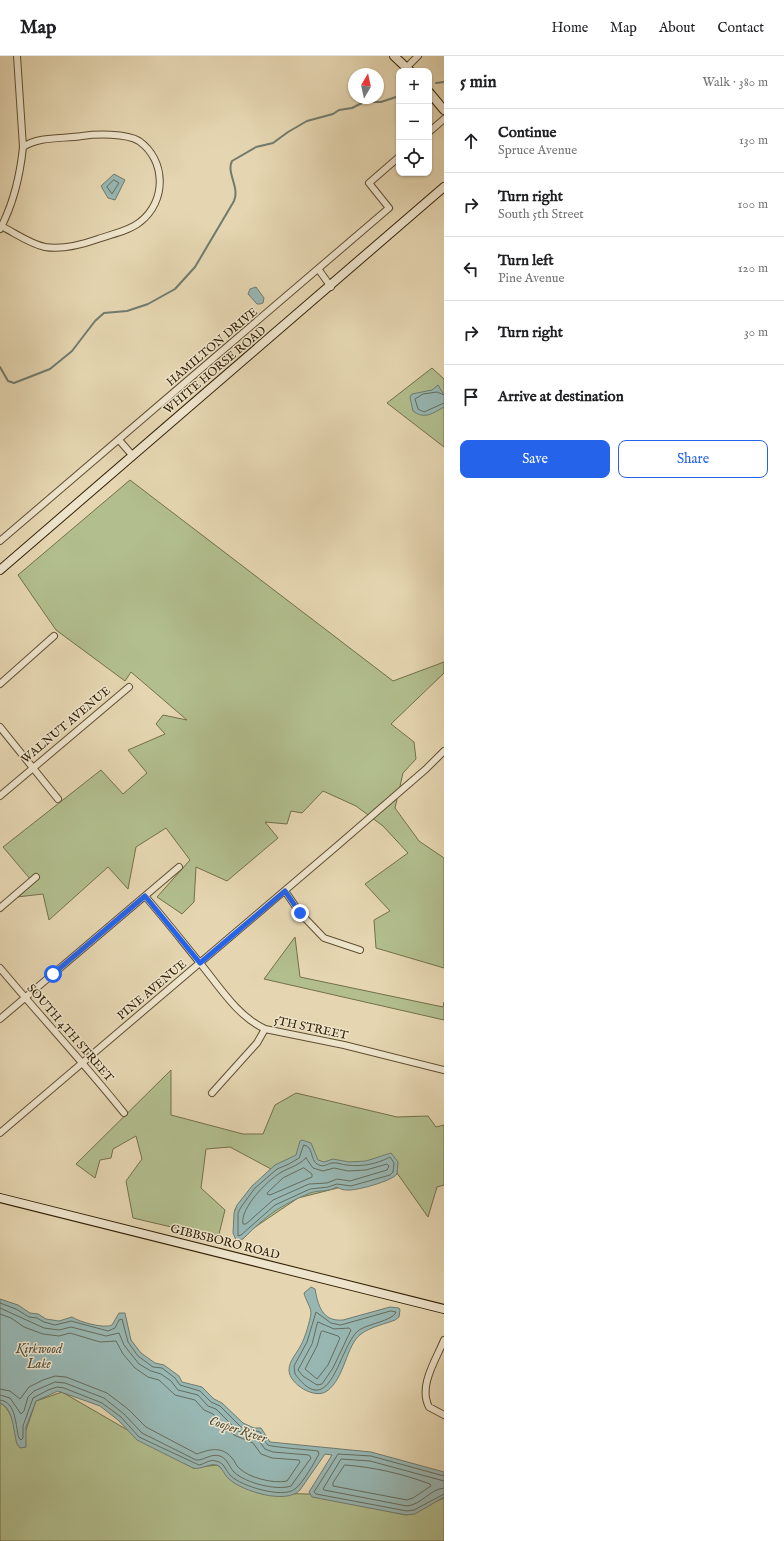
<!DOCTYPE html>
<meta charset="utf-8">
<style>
:root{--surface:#fff;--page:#f6f6f6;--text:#202124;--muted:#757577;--line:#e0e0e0;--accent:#2563eb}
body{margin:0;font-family:"IM FELL English",serif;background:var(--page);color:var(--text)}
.controls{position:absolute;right:12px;top:12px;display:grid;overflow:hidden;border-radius:8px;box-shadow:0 1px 3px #0004}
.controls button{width:36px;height:36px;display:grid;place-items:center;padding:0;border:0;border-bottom:1px solid var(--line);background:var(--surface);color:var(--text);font:20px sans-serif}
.compass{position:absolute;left:348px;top:12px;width:36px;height:36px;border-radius:50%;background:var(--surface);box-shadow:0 1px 3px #0004;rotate:9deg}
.stop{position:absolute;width:12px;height:12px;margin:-9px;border:3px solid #2563eb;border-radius:50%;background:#fff}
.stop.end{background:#2563eb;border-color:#fff;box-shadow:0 1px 4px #0008}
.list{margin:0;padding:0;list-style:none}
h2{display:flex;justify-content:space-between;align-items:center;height:52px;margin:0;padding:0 16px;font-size:17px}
h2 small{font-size:13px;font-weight:400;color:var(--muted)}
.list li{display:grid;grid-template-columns:26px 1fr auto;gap:12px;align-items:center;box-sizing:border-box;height:64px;padding:0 16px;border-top:1px solid var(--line)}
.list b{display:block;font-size:15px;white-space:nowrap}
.list p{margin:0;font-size:13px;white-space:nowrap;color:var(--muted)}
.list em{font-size:13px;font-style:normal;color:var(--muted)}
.actions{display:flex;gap:8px;padding:12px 16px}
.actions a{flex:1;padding:9px 0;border:1px solid var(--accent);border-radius:8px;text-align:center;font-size:14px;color:var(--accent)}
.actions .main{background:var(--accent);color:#fff}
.icon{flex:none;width:22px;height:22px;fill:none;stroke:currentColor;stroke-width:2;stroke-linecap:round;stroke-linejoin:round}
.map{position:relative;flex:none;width:444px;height:1485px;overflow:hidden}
header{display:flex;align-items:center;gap:24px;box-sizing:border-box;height:56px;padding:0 20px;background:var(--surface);border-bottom:1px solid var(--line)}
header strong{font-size:19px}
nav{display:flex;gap:22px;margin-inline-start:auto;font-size:14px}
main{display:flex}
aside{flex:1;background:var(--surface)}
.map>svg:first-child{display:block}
.green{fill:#b2be8e;stroke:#72704a}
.water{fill:#98b7b3;stroke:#707b6e}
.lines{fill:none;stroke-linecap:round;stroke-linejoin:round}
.shore{stroke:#666c5c;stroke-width:1}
.stream{stroke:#707b6e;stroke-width:2}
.street-casing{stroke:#604e31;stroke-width:8}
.secondary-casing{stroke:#332106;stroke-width:10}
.street{stroke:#eee4cc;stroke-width:6}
.secondary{stroke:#eee4cc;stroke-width:8}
.route{stroke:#2563eb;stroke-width:5}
.labels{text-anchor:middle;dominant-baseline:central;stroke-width:3;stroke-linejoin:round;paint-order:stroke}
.street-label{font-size:12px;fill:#332106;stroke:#eee4cc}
.water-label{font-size:13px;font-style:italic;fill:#514e3a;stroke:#eee4cc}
</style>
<header>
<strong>Map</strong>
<nav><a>Home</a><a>Map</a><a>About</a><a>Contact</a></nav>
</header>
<main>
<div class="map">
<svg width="444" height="1485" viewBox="0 0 444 1485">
<rect width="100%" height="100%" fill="#e5d6b1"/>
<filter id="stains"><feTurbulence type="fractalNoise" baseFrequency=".005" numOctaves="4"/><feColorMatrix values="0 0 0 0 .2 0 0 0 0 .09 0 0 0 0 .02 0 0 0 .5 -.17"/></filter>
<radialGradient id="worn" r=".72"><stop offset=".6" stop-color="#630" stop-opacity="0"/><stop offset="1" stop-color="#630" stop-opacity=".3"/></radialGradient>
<path class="green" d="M432,312L444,323V391L387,347Z
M130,424L393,625L444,606V617L391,668L414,686L416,703L403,717L395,752L419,785L444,802V912L376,892L374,864L390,855L365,828L408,797L383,770L356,750L323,735L302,757L291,755L287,768L265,766L278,782L227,825L196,811L194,846L182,858L157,841L190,804L166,772L136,791L128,833L108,811L49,864L43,838L17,841L31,824L3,791L101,714L123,738L147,717L128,694L165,678L156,668L163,659L187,664L131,616L125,625L56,574L18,519Z
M295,881L300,921L443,951L444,946V964L264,923Z
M171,1014V1059L243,1078H263L275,1049L296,1037L397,1061L428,1060L436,1071L444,1069V1129L437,1131L428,1161L397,1117L298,1142L236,1184L235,1153L271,1113L230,1091L206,1093L201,1132L225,1154L218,1182L133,1162L126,1125L142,1103L136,1080L113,1093L111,1102L100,1104L95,1122L76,1108Z
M62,1336L193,1412L217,1409L258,1437L309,1438L406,1459L444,1442V1485H0V1347C13,1353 16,1379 20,1391L36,1345Z"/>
<path class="water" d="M114,118L125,124L115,144L108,142L101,130Z
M256,231L264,242L263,247L260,248H257L248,238L250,233Z
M438,329L444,339V351C433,357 425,364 413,355L410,341L412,338L432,334Z
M302,1084L311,1087L318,1104L324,1106L333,1103L349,1106L366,1105L391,1097L398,1106L397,1118C392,1125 356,1135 347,1134C343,1134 340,1133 337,1131C328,1136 319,1134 310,1137C279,1150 267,1159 243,1183L236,1184L233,1177L234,1157L237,1149L252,1130L275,1109L296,1099L300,1085Z
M311,1231L315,1233C318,1249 322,1266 343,1264L390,1251L399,1252L400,1254L399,1261L395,1264C385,1268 370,1271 361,1278C346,1289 345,1322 327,1335C315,1344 289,1328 289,1314C289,1305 297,1297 301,1289C305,1282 310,1265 311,1257C311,1251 305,1243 304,1237Z
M0,1243L18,1249L30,1257L38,1258L46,1263L59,1265L72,1261C79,1266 105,1273 112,1269L119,1257H125L131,1284L141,1297L155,1307L164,1309L179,1320L182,1326L202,1331L214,1343L222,1347L243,1367L254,1372H261L270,1386L371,1396L444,1416V1441L415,1458L406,1459L312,1441L309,1436L332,1399L325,1398L300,1434C286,1449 242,1435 229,1423C224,1419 223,1412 217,1409C208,1407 202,1414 193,1412L137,1384L118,1364L100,1350L58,1335L36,1345L26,1371V1391L20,1392L17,1388C13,1375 14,1353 0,1347Z"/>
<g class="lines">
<path class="shore" d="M114,124L119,127L112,138L107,131Z
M444,339L437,336L423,338L415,343L418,353L424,356L444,347
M304,1089C314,1091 310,1104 317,1108C323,1112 327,1108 332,1107C337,1106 343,1109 347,1109C362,1111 377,1108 390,1101L394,1107L393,1116L390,1119L351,1130L337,1128L328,1131L310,1133L275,1149L241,1179L238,1180V1157L241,1151L255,1132L277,1113L289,1108L299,1102Z
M306,1102L313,1112L323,1115L334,1112L348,1115L366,1114L387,1108L389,1110L387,1114L350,1125L337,1123L327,1127L309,1128L273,1144L246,1168H243C240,1152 267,1125 280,1117C290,1111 296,1111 306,1102Z
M304,1112L312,1118V1121L270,1139L267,1138L268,1136L283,1122Z
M0,1247L16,1253L29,1261L37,1262L44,1266L55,1269L71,1265L108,1275L115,1272L119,1264L122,1263L128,1286L138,1300L153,1311L162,1312L175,1322L180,1329L200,1335L211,1346L220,1350L241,1371L260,1376C263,1380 264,1386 268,1389C271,1391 311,1394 318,1395L319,1398C314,1407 303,1427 295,1433C283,1443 241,1430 231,1420C225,1414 225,1407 216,1405C209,1403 205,1408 199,1409L139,1381L121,1361L102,1347L64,1332L57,1331L48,1334L33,1342L23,1370V1382L21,1384L19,1382C15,1370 17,1346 0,1344
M0,1252L44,1272L59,1274L71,1271L106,1280L119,1277L124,1289L139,1308L151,1315L161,1318L171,1325L178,1334L198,1339L208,1350L216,1353L238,1375L257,1382L265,1393L273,1396L309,1399L311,1402L291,1430C277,1435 245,1427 234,1416C229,1411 228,1403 220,1400C210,1397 204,1405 196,1404L142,1377L124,1358L104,1342L65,1327L55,1326L34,1335L28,1341L24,1355L21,1358L10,1342L0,1339
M391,1255L396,1256C393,1265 366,1268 358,1275C339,1290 331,1367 295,1318L294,1310L307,1286L316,1256L331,1267L340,1269Z
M0,1258L11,1262L24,1271L43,1278L59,1280L70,1277L100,1286L116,1285L123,1298L135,1312L148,1321L159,1324L175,1339L195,1344L204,1354L213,1358L234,1379L253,1387L261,1398L272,1402L299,1404L300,1406L287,1425C274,1428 249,1422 239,1412C236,1410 235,1405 232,1402C222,1390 210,1393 197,1398L146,1371L128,1353L107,1337L66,1321L55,1320L43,1324L29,1331L20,1343L10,1335L0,1333
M318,1266L334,1273L349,1272L351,1274L333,1312L322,1328L317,1329L303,1320L298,1314L312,1288Z
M323,1275L338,1280L340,1282L328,1309L317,1323L305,1313L317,1290L321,1276Z
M345,1409C374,1411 403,1418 430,1428L431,1430L413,1442L407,1444L333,1430V1427Z
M444,1420L371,1400L338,1398L314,1436L316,1438L407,1455L414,1454L444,1438
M444,1425L370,1405L341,1403L323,1433L324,1434L407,1450C421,1449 430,1433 444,1432"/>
<path class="stream" d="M436,27L444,26
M0,311L8,325L14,327L50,313L72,295L95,265L104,257L127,255L148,248L175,233L195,211L234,145C240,131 226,117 232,105L256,91L273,87L288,76L307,65L333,58L339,54L352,52L364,46H381L399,40"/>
<g class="street-casing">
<path id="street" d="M407,11L418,0
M429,76L444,63
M1,170C15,177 30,188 45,191C63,194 81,189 98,183C112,178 129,175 140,166C167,145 166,104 139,85C126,77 96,78 82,80C63,83 39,80 23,91
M0,173C14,147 20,120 23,91L17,0
M319,214L331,231
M119,384L133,400
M0,485L389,152L369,127L399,101
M0,628L54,580
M0,671L58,743
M0,740L129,631
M285,835L300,857L324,882L360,894
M145,840C164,862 182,885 200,907C219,930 237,960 265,973L344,989L444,1014
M0,852L36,821
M0,912C41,961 84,1007 124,1057
M0,963L179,811
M212,1037L257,987L265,973
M0,1077L337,790L426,713L444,695
M444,1284C436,1304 418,1330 429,1351L444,1359"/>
</g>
<g class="secondary-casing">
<path id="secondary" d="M394,0L410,15
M429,36L444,54
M0,514L444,131
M0,1142L444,1253"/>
</g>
<use href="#street" class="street"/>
<use href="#secondary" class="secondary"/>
</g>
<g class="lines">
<path class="route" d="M53,918L145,840L200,907L285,835L300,857"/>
</g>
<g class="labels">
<g class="street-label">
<text transform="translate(212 291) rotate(-40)">HAMILTON DRIVE</text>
<text transform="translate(215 314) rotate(-40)">WHITE HORSE ROAD</text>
<text transform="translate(66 669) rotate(-40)">WALNUT AVENUE</text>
<text transform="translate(152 934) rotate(-40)">PINE AVENUE</text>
<text transform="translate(311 972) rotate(12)">5TH STREET</text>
<text transform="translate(70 977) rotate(49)">SOUTH 4TH STREET</text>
<text transform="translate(225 1186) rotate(14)">GIBBSBORO ROAD</text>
</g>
<g class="water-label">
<text x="39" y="1293">Kirkwood<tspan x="39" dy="15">Lake</tspan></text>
<text transform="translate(238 1374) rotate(18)">Cooper River</text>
</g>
</g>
<rect width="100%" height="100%" filter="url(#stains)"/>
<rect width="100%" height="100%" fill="url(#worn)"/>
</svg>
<div class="controls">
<button>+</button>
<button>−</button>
<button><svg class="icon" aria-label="locate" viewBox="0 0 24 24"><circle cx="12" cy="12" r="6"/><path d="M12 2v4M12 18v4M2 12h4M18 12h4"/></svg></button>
</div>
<svg class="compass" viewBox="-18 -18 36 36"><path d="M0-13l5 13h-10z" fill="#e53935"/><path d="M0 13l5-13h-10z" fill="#757577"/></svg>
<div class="stop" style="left:53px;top:918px"></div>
<div class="stop end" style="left:300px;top:857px"></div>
</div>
<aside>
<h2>5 min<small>Walk · 380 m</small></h2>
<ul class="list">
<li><svg class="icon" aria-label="ahead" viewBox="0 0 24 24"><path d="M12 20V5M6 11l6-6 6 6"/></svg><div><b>Continue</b><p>Spruce Avenue</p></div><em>130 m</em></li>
<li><svg class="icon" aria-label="right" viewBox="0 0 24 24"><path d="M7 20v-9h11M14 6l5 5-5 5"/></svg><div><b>Turn right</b><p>South 5th Street</p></div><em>100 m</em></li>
<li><svg class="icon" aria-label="left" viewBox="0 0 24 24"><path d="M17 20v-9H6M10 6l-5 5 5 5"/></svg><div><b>Turn left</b><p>Pine Avenue</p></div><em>120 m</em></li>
<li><svg class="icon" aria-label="right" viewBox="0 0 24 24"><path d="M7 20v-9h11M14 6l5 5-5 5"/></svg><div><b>Turn right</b></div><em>30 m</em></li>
<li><svg class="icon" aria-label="arrive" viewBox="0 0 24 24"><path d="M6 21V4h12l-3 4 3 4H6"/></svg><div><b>Arrive at destination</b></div></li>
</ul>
<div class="actions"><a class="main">Save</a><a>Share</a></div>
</aside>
</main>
